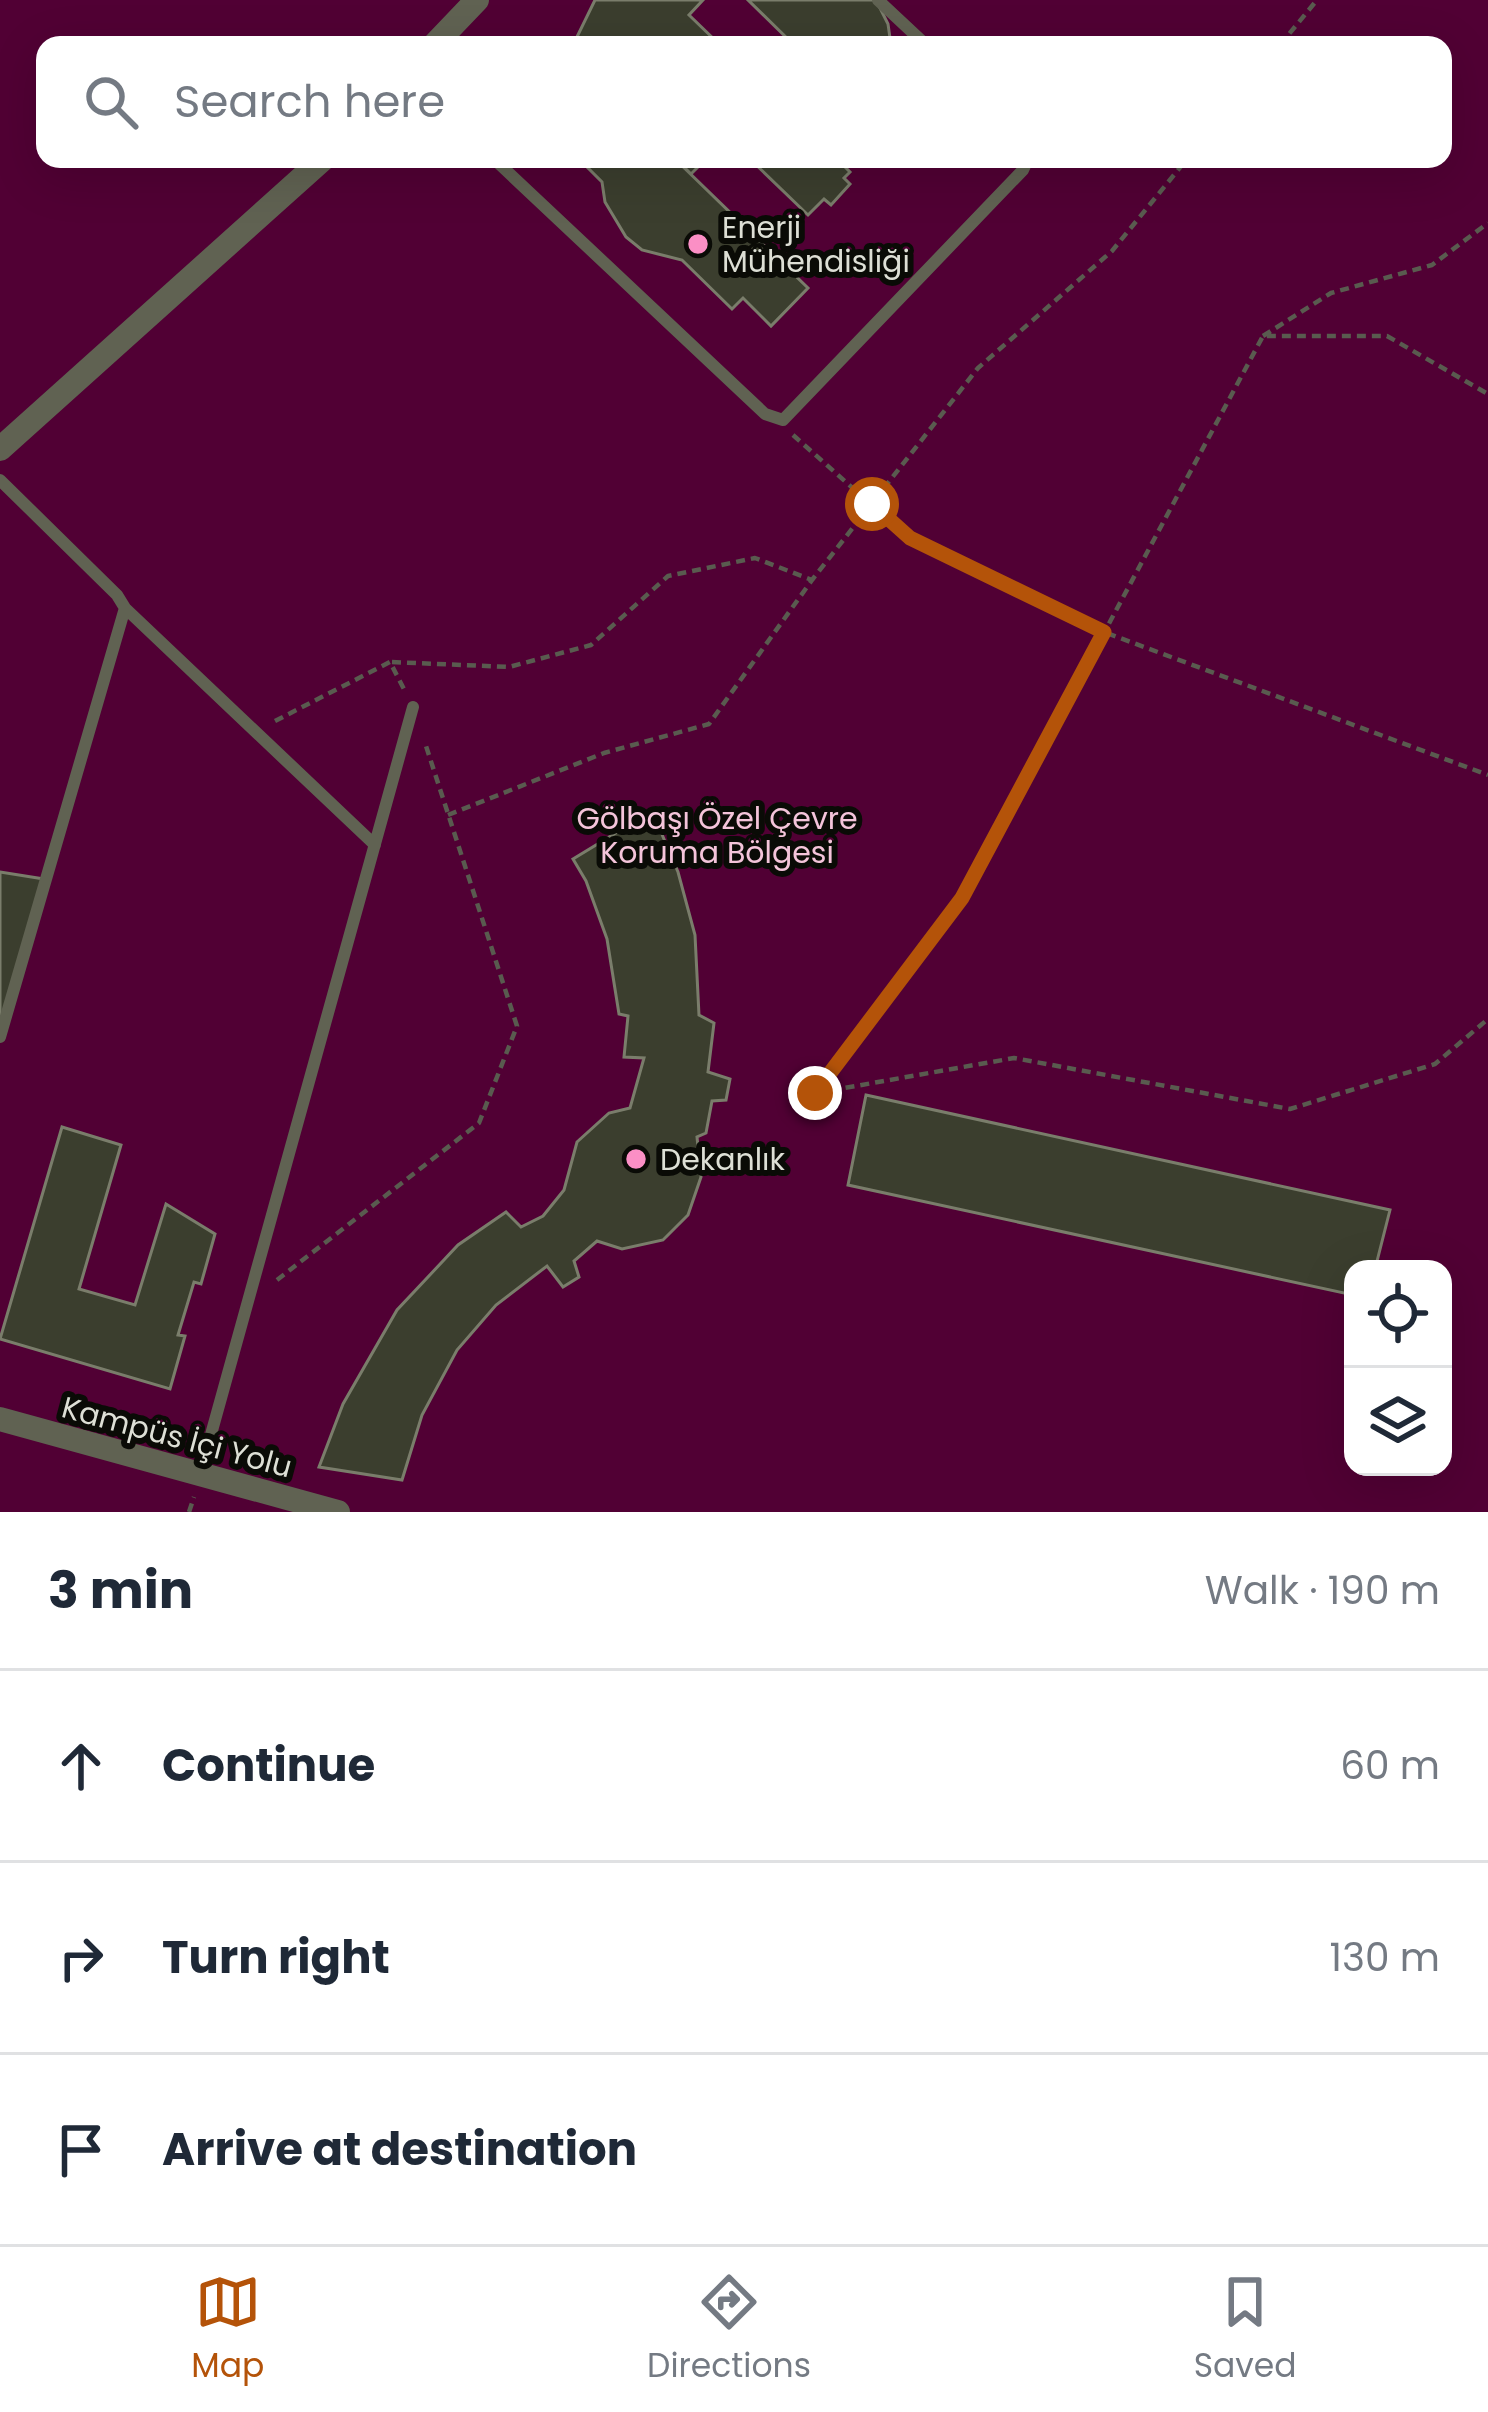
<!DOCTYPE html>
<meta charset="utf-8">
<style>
:root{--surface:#fff;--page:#f6f6f7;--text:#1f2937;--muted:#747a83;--line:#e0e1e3;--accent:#b45309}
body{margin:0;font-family:Poppins,sans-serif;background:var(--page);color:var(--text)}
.controls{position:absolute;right:36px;bottom:36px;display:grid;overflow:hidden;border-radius:24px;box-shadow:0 12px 48px #0002}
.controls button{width:108px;height:108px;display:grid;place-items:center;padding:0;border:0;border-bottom:3px solid var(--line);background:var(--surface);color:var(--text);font:60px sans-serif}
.stop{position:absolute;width:36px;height:36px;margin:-27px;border:9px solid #b45309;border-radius:50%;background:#fff}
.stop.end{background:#b45309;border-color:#fff;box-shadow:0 3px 12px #0008}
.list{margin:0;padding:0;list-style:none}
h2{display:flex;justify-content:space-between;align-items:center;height:156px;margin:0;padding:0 48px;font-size:51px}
h2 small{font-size:39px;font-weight:400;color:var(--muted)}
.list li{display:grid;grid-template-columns:78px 1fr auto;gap:36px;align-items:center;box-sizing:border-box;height:192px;padding:0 48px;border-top:3px solid var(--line)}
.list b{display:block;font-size:45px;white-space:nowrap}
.list em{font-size:39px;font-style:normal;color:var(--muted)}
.icon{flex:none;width:66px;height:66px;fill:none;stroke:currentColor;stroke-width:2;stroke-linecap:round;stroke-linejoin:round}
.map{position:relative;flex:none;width:1488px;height:1512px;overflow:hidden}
.search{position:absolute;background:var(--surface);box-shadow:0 12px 48px #0002;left:36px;right:36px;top:36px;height:132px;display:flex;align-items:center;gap:30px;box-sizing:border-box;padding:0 42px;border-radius:24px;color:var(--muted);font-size:45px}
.sheet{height:732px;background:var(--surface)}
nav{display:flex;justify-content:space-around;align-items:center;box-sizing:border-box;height:168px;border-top:3px solid var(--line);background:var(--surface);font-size:33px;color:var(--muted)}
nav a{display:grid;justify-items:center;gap:6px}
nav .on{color:var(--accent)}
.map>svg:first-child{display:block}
.green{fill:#510034;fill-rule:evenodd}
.building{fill:#3b3e2e;stroke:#7a7d6b;stroke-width:3}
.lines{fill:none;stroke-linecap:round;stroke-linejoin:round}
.path{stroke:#595b4f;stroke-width:4.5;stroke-dasharray:9 6;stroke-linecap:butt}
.lane{stroke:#606252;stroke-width:12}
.street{stroke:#606252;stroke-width:24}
.route{stroke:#b45309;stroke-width:15}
.poi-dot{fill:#fb8fc5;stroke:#0a0b06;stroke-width:4.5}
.labels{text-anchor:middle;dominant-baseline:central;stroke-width:12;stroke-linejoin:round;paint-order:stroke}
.poi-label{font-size:30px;fill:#dddfd5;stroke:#0a0b06;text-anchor:start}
.park-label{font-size:30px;fill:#f4c4da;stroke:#0a0b06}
.street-label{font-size:30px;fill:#dddfd5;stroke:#0a0b06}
</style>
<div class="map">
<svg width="1488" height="1512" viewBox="0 0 1488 1512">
<rect width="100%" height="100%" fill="#202214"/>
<path class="green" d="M0,0H1488V1512H0ZM45,45H1443V159H45ZM1353,1269H1443V1467H1353Z"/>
<path class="building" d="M595,0H703L689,15L720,45H573Z
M748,0H876L888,24L891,45H794Z
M579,159H675L808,288L771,326L743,298L732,309L682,260L642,250L626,237L605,202L602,182Z
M680,159H706L691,174L678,161Z
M750,159H837L850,172L844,178L850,184L831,205L824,199L808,215Z
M652,811L678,872L695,935L699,1015L714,1023L708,1072L730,1079L726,1100L712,1101L706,1133L697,1137L701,1177L688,1215L663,1240L622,1249L597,1241L574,1261L579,1277L563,1287L547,1266L496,1305L457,1350L422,1415L402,1480L319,1467L343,1404L397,1310L458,1245L506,1212L521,1227L543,1216L564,1190L577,1142L609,1113L630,1108L644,1058L624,1057L628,1016L619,1014L607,939L586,881L573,859Z
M0,872L44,879L0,1037Z
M866,1095L1390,1210L1375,1269H1353V1295L848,1185Z
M62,1127L121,1145L79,1289L135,1305L166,1204L215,1234L201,1284L194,1282L178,1335L185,1336L170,1389L0,1339Z"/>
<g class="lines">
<path class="path" d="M1280,45L1317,0
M1263,336L1331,293L1432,265L1488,223
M793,435L910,539L1104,632L1488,775
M392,662L509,667L591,645L668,576L755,558L812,580
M275,721L390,662L405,691
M448,815L604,753L709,724L812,580L978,368L1112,251L1187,159
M816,1093L962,898L1263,336H1387L1488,394
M816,1093L1014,1058L1290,1109L1435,1064L1488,1019
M277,1280L479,1123L517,1026L426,746
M189,1512L194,1497"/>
<path class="lane" d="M878,0L926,45
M494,159L765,414L783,420L1023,170L1028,159
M0,480L117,595L125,608L0,1037
M125,608L375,845
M200,1474L413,707"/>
<path class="street" d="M434,45L477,0
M0,449L323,159
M0,1419L338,1512"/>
</g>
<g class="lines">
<path class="route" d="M815,1093L962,898L1104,632L910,538L872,504"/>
</g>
<g class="poi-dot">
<circle cx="698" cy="244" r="12"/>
<circle cx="636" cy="1159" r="12"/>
</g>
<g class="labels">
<g class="poi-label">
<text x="722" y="227">Enerji<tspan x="722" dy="34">Mühendisliği</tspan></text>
<text x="660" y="1159">Dekanlık</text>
</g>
<g class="park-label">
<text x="717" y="818">Gölbaşı Özel Çevre<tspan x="717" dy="34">Koruma Bölgesi</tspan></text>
</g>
<g class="street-label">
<text transform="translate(177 1437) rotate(15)">Kampüs İçi Yolu</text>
</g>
</g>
</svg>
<div class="controls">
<button><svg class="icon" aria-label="locate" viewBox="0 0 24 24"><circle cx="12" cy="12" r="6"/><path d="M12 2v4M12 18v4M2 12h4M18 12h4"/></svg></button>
<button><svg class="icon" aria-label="layers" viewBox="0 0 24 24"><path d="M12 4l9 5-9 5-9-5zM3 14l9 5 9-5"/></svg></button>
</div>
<div class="stop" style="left:872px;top:504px"></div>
<div class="stop end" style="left:815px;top:1093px"></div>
<div class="search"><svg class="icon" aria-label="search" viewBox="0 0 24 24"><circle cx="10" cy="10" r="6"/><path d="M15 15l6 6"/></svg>Search here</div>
</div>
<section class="sheet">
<h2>3 min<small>Walk · 190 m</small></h2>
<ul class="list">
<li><svg class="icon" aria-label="ahead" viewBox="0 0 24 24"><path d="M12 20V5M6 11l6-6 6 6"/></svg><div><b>Continue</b></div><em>60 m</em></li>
<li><svg class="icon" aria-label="right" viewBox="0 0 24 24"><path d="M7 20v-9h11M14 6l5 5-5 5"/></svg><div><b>Turn right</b></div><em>130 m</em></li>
<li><svg class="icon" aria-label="arrive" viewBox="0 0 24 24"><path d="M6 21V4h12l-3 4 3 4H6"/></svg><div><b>Arrive at destination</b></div></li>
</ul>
</section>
<nav>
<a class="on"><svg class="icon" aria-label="map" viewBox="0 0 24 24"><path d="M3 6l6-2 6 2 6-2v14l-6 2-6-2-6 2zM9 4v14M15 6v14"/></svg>Map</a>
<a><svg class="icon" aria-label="directions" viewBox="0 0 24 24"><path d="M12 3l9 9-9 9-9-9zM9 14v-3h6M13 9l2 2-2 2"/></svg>Directions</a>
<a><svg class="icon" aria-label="saved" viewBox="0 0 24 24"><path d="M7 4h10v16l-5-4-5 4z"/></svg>Saved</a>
</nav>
